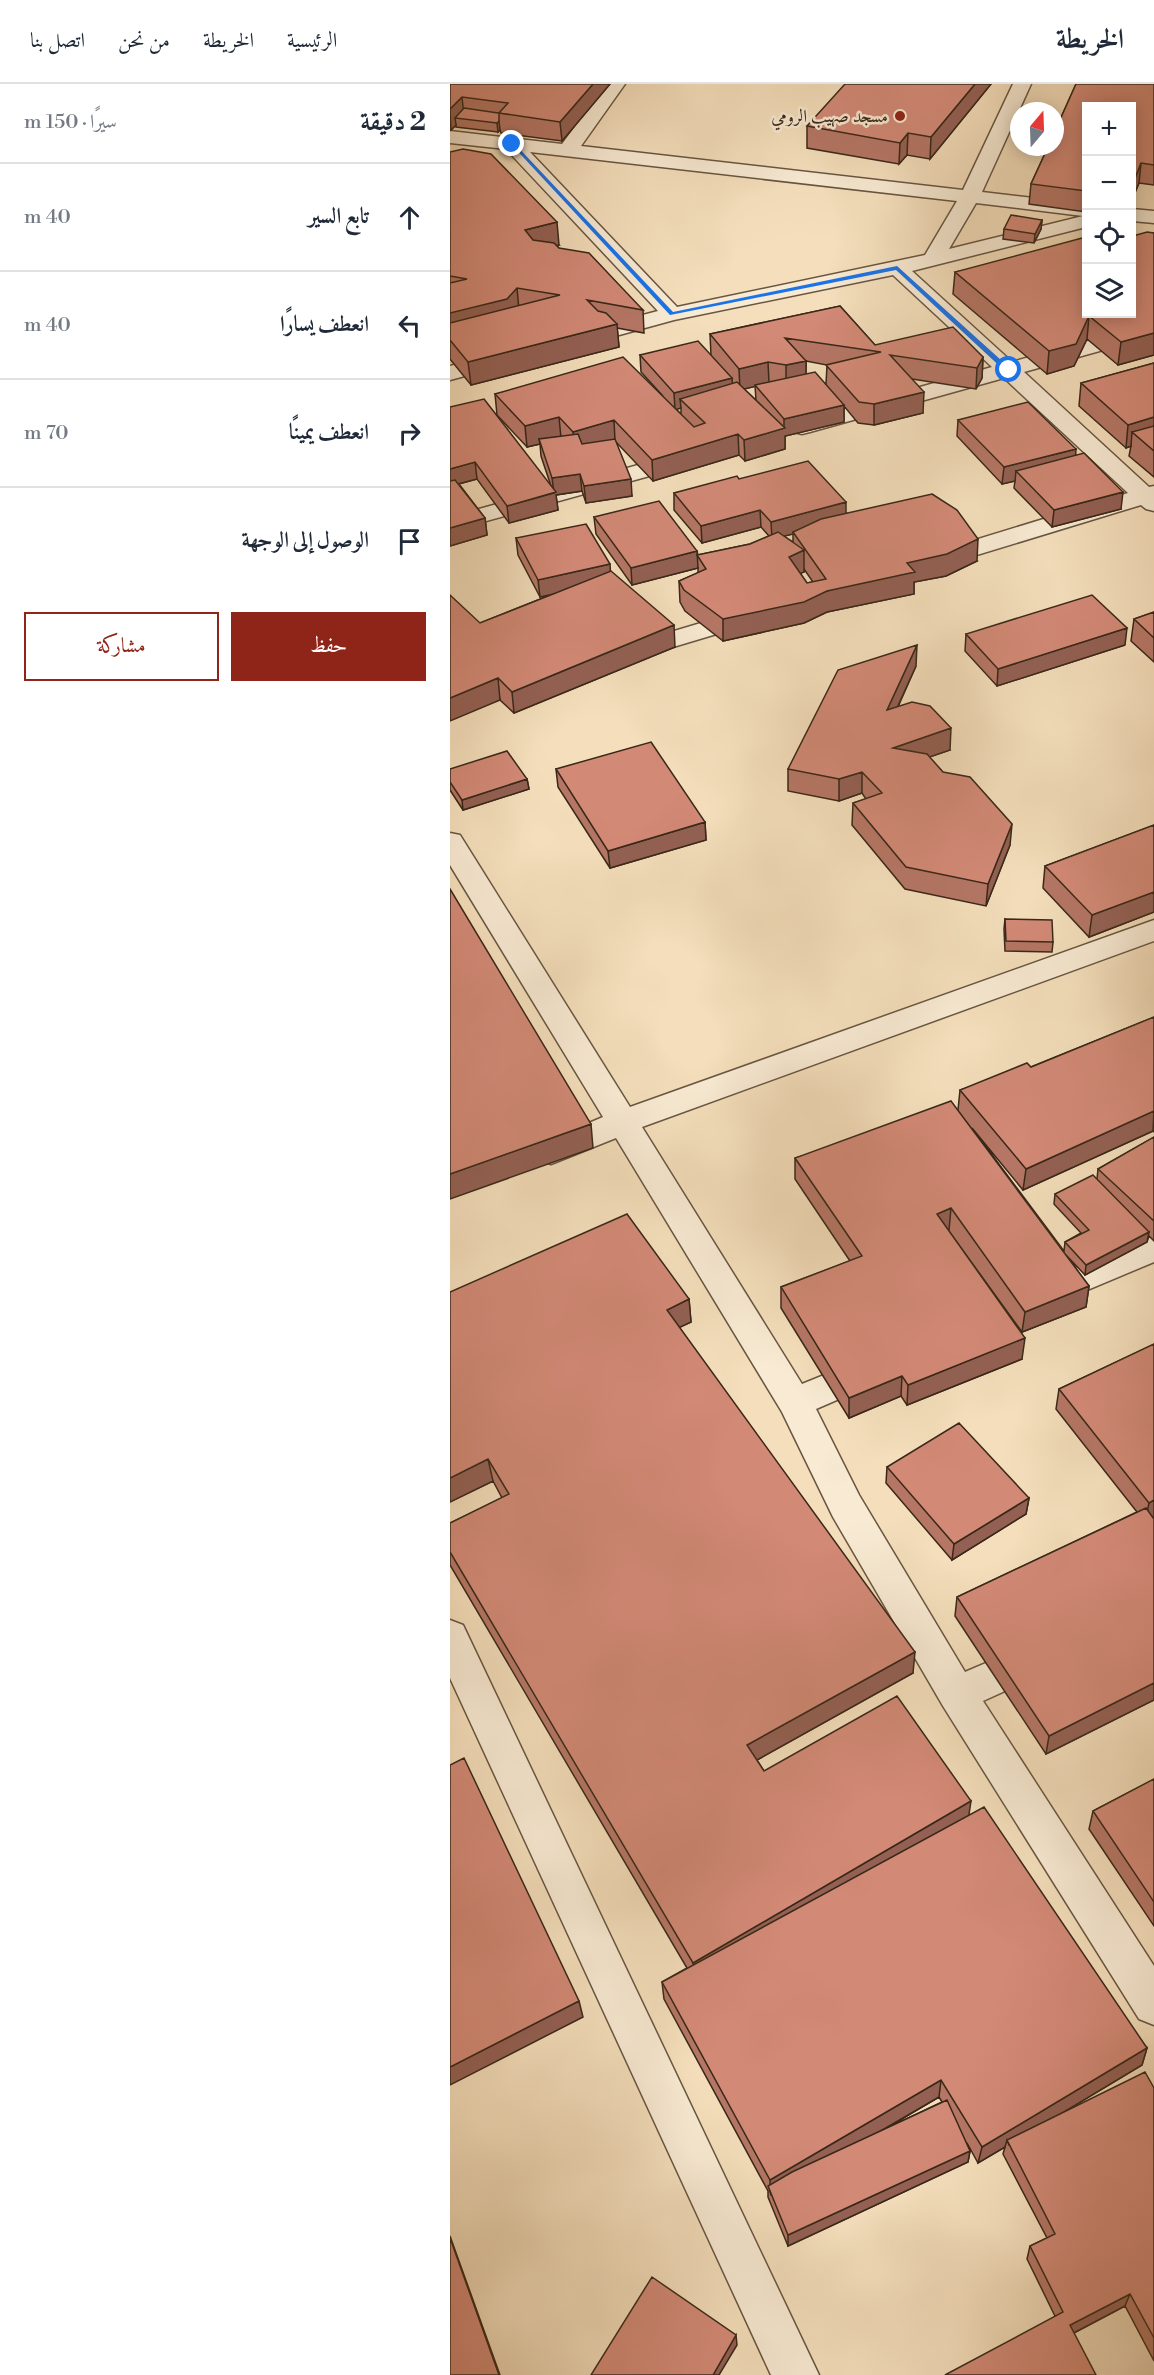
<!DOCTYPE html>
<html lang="ar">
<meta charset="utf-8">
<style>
:root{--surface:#fff;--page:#f2f2f3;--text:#1f2937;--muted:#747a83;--line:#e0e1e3;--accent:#8f2418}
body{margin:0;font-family:"Libre Bodoni",Amiri,serif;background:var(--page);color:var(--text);direction:rtl}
.controls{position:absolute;right:18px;top:18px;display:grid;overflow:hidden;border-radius:0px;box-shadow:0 3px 15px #0003}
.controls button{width:54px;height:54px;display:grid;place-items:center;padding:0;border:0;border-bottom:2px solid var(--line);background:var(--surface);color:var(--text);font:30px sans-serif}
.compass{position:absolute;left:560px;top:18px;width:54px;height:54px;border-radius:50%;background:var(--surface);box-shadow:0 3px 15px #0003;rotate:19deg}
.stop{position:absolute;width:18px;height:18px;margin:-14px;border:4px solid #1a73e8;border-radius:50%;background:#fff}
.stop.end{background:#1a73e8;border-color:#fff;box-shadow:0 2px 6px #0008}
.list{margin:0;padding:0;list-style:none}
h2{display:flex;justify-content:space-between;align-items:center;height:78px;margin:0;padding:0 24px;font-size:26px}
h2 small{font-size:20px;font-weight:400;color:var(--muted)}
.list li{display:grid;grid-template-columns:39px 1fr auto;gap:18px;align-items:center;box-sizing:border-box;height:108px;padding:0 24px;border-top:2px solid var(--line)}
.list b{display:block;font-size:22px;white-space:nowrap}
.list em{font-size:20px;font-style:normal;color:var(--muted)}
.actions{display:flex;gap:12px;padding:18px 24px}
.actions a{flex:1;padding:14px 0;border:2px solid var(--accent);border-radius:0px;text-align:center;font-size:21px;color:var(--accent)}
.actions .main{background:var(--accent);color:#fff}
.icon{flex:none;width:33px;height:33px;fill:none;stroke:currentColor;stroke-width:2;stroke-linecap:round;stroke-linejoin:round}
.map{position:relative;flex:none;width:704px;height:2291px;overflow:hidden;direction:ltr}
header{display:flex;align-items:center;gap:36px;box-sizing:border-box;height:84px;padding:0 30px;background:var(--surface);border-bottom:2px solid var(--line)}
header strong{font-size:28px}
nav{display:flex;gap:33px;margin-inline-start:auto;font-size:21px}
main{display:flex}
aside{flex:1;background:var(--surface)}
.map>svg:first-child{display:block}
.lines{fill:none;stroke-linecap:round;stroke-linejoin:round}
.minor-casing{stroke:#685641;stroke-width:3}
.minor{fill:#f8ead3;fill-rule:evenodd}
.wall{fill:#b57665;stroke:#392818;stroke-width:1.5;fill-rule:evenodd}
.shaded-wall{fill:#936053;stroke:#392818;stroke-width:1.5}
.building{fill:#d28976;stroke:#392818;stroke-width:1.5}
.route{fill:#1a73e8}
.poi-dot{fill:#8f2418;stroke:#f8ead3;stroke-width:2}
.labels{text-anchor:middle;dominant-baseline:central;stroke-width:5;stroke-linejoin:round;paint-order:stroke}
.far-poi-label{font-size:18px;fill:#392818;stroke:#f8ead3;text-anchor:end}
</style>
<header>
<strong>الخريطة</strong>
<nav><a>الرئيسية</a><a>الخريطة</a><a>من نحن</a><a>اتصل بنا</a></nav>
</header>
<main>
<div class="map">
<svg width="704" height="2291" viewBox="0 0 704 2291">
<rect width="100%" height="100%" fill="#f4debb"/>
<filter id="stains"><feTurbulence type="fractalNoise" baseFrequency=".00333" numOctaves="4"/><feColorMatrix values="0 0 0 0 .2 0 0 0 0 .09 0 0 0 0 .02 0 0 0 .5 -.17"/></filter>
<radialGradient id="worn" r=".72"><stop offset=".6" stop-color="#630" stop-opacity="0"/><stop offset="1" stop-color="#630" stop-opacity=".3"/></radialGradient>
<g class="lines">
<g class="minor-casing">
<path id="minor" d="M157,0H175L131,62L513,106L563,0H581L532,108L636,120V143L462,187L562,278L704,238V252L574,288L699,403L704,402V427L696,425L691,421L494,481L485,483L476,481L473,476L476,471L678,409L554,294L360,348L352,350L344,348L341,343L344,338L542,283L443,191L224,236L151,256L143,254L140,249L143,244L208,227L56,65L0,59V47L112,60ZM80,68L507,117L475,171L227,223ZM526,119L633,132L499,165Z
M682,125L704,127V139L682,137Z
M51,268L59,270L62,275L59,280L0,296V282Z
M235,368L243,370L247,375L243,380L0,447V433Z
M301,524L310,527L314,532L310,537L183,575L174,572L170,567L174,562Z
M0,749L10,751L180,1023L704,836V857L192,1043L352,1300L421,1272L433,1276L438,1286L433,1296L366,1325L409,1411L515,1588L585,1558L599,1563L604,1575L599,1587L533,1617L704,1882V1941L689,1935L493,1622L383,1433L332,1328L166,1054L101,1080L90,1076L85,1068L90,1060L153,1033L0,781Z
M704,1151V1178L592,1225L580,1221L575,1212L580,1203Z
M0,1536L13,1541L369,2291H321L0,1594Z"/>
</g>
<use href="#minor" class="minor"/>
</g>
<path class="wall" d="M0,0H160L112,57L51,49L50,46L48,48L6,43V41L1,46H0Z
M541,0L480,75L457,71L449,80L357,64V42Z
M626,0H704V101L689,99L681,118V22H636V128L579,120L581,100L598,63H605V47Z
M0,68L109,161H106L109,164L193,226L194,249L167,244L169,263L21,301L0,275Z
M592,136L591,145L584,159L553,155L554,145Z
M704,149V271L668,281L637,255L624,282L597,290L503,210L505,188L683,152Z
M390,222L425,261L533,273L532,294L526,305L462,295L473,329L424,341L408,339L394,322V338L335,352V365L295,377L289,371L203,397L166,358L182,412L136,419L132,407L106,411L108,426L59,439L27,395L9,400L35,434L37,451L0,462V323L101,402L91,372L90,360L77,363L47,331L45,310L212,311L191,288L190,271H261L260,250ZM356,277L377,281L376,300L356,290ZM305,302L306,316L294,305ZM231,324V330L226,325Z
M704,279V393L679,372L681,362L676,364L629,322L631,299Z
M508,336L626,371L671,425L602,443L564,404L565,397L552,400L507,352Z
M289,395L396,429L527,477L496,492L464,498V510L377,528L354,539L273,557L235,527L230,518L229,497L248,489V484L182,501L146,450L144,433L247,467L248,471L300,460L319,452L311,443L252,459L224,426V409ZM343,450V458L334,452ZM354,485L363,498L357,499L350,489L354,488Z
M66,454L160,487L225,563L64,629L50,616L30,539L103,510L90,513L68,471Z
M704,528V578L681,557L684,535Z
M516,550L675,561L547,602L515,567Z
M466,582L448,623L500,666L479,673L560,761L536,822L455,805L402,741L403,719L416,715L412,709L389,717L338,707V685Z
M0,685L77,695L79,705L13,726L0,706Z
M106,685L255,738L256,756L160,784L108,703Z
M704,741V828L639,853L593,804L595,782Z
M555,835L603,858L602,868L555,867L554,845Z
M704,933V1048L703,1047L573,1106L522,1044L614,1167L615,1158L631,1149L604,1120L605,1110L647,1095L648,1085L704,1053V1157L699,1152L697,1158L635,1191L616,1171L639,1202L636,1223L572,1248L498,1146L572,1275L457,1321L451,1312L399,1334L331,1224V1203L400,1177L345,1095V1074L508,1026L510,1006L581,983Z
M0,1208L239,1215L241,1238L229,1243L463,1589L307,1676L314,1687L519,1731L697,1964L692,1981L617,2026L704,2004V2277L675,2222L624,2249L605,2232L577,2175L580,2162L597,2154L553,2070L555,2063L528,2079L517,2059L520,2067L518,2078L338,2162L318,2113V2107L214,1915L212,1898L237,1884L0,1481V1439L52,1414L43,1397L0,1418ZM489,2013L492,2018L435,2045Z
M704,1260V1616L596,1670L505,1532L507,1513L687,1428L606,1325L609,1305Z
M437,1383L579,1414L576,1430L502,1476L436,1399Z
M704,1695V1842L639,1745L643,1727Z"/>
<path class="shaded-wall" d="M143,0H160L112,57L110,38Z
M525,0H541L480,75L481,53Z
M12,13L14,32L5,34L6,41L1,46L0,25Z
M49,37L50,46L48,48L47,39Z
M458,49L457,71L449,80L450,59Z
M691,79L689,99L681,118L683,99Z
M592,136L591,145L584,159L585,150Z
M107,138L109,161L77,168L75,146Z
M67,204L69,226L0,252V229Z
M639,232L637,255L624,282L597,290L599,267Z
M167,240L169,263L21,301L18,278Z
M704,249V271L668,281L671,258Z
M533,273L532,294L526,305L527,284Z
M356,277V298L336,302V281Z
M318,278L319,299L290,306L289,285Z
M282,294L283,311L230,315L231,324L225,326L224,309Z
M474,308L473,329L424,341V320Z
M394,321V338L335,352V365L295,377L294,356L334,344V335Z
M109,333L111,354L89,355L90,360L77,363L75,342Z
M704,333V356L682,348L681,362L676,364L678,341Z
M164,336L165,357L125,369L123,348Z
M288,350L289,371L203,397L202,376Z
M626,365L625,382L566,387L565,397L552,400L554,383Z
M25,378L27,395L0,402V385Z
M130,390L132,407L106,411L108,426L59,439L57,422L104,409L102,394Z
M181,395L182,412L136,419L134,402Z
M673,408L671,425L602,443L604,426Z
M396,418V435L343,448V450L322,455L321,438Z
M310,426L311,443L252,459L251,442Z
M35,434L37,451L0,462V444Z
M528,455L527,477L496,492L464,498V510L377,528L354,539L273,557V535L377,507L457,479Z
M354,466V488L339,494V473Z
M247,467L248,484L182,501L181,484Z
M160,480L161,498L90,513L88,496Z
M224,541L225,563L64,629L62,608Z
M677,544L675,561L547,602L548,585Z
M467,561L466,582L436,648L437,626Z
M48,594L50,616L0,637V614Z
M501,644L500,666L442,686L443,664Z
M412,688V709L389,717V695Z
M77,695L79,705L13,726L12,716Z
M255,738L256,756L160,784L158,767Z
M562,740L560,761L536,822L538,800Z
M704,808V828L639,853L642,831Z
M704,1027L703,1047L573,1106L576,1085Z
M141,1040L143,1064L0,1115V1090Z
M501,1124L499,1146L486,1151L487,1130Z
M699,1148L697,1158L635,1191L636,1181Z
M639,1202L636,1223L572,1248L575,1228Z
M239,1215L241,1238L218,1249L217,1226Z
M575,1254L572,1275L457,1321L458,1301Z
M452,1292L451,1312L399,1334V1314Z
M38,1375L43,1397L0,1418V1394Z
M579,1414L576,1430L502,1476L504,1460Z
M704,1416V1434L695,1439L699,1419Z
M465,1568L463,1589L298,1681L297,1661Z
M704,1599V1616L596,1670L599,1652Z
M521,1717L518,1737L245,1897L243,1879Z
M129,1917L133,1933L0,2001V1983Z
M697,1964L692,1981L559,2061L557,2056L555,2063L528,2079L532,2063Z
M491,1996L489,2013L321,2111L320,2108V2096Z
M520,2067L518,2078L338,2162V2151Z
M0,2152L50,2291H49Z
M680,2210L675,2222L616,2253L620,2241Z
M286,2251L287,2261L269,2291H263Z"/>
<path class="building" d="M0,0H143L110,38L49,29L58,19L12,13L0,25Z
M395,0H525L481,53L458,49L450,59L357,42Z
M626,0H704V81L691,79L683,99H681V22H636V107L581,100L598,63H605V47Z
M14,24L55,30L49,29V37L47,39L5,34Z
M13,65L41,70L107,138L75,146L83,156L104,159L109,164L139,169L193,226L137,216L148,227L156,229L167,240L18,278L0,256V239L110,211L67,204L57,215L0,229V199L17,195L0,192V68Z
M561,131L592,136L585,150L554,145Z
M697,148L704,149V249L671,258L639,232L626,260L599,267L505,188L636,153V230H681V151L683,152Z
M390,222L425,261L503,243L533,273L527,284L440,271L474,308L424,320L409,318L376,281L431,268L335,254L356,277L336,281L318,278L289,285L260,250Z
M248,257L282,294L224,309L190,271Z
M173,273L244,343L255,339L230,315L287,298L335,344L294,356L288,350L202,376L164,336L123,348L109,333L75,342L45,310Z
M704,279V333L678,341L631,299Z
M365,288L394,321L334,335L305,301Z
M34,315L106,408L57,422L25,378L0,385V323Z
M578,318L626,365L554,383L508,336Z
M704,342V367L682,348Z
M128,350L132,360L165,355L181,395L134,402L130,390L102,394L89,355Z
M634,369L673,408L604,426L566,387Z
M358,377L396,418L321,438L310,426L251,442L224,409L287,392L289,395Z
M5,396L35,434L0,444V397Z
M482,410L507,426L528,455L497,470L457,479L465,488L377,507L354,518L273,535L234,506L229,497L256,485L247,471L300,460L328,448L354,466L339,473L357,499L376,495L343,448L371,435Z
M209,417L247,467L181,484L144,433Z
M136,440L160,480L88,496L66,454Z
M161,487L224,541L62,608L48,594L0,614V511L30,539Z
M642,511L677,544L548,585L516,550Z
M704,528V554L684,535Z
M467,561L437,626L462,618L480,622L501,644L443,664L477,670L493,688L520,693L562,740L538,800L456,783L403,719L432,709L412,688L389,695L338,685L388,586Z
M201,658L255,738L158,767L106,685Z
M57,667L77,695L12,716L0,698V685Z
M704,741V808L642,831L595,782Z
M0,805L141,1040L0,1090Z
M555,835L602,836L603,858L556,857Z
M704,933V1027L576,1085L510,1006L577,979L581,983Z
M501,1017L639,1202L575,1228L501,1124L487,1130L575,1254L458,1301L452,1292L399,1314L331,1203L412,1172L345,1074Z
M704,1053V1137L648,1085Z
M643,1091L699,1148L636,1181L615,1158L639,1146L605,1110Z
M177,1130L239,1215L217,1226L465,1568L297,1661L314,1687L447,1612L521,1717L243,1879L0,1468V1439L59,1410L38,1375L0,1394V1208Z
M704,1260V1416L699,1419L609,1305Z
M509,1339L579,1414L504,1460L437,1383Z
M696,1424L704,1435V1599L599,1652L507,1513Z
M14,1674L129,1917L0,1983V1681Z
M704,1695V1818L643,1727Z
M534,1723L697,1964L532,2063L491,1996L320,2096L212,1898Z
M695,1988L704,2004V2254L680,2210L620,2241L646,2291H495L613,2228L580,2162L605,2150L557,2056Z
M497,2016L520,2067L338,2151L318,2102L342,2088Z
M0,2154L49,2291H0Z
M202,2193L286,2251L263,2291H141Z"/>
<path class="route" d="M60,59H64L223,228L447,182L562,286L556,288L446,186L220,231Z"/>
<circle class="poi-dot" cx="450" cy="32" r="6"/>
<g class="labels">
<g class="far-poi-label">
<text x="438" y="32">مسجد صهيب الرومي</text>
</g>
</g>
<rect width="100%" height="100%" filter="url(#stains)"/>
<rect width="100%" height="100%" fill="url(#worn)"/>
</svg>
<div class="controls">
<button>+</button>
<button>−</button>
<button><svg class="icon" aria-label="locate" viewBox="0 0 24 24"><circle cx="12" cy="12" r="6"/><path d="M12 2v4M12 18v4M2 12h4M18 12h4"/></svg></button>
<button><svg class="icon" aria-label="layers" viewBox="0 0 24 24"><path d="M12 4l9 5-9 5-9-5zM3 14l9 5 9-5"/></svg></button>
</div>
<svg class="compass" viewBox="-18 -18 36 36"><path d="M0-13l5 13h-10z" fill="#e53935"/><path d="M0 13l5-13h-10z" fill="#747a83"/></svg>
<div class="stop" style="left:559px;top:286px"></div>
<div class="stop end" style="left:62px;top:60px"></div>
</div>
<aside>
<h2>2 دقيقة<small>سيرًا · 150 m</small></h2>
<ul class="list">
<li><svg class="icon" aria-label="ahead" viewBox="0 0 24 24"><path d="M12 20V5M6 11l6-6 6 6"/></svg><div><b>تابع السير</b></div><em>40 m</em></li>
<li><svg class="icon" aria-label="left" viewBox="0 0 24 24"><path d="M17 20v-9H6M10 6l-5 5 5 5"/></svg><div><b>انعطف يسارًا</b></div><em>40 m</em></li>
<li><svg class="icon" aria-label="right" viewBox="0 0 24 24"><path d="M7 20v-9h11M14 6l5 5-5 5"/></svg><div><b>انعطف يمينًا</b></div><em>70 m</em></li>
<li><svg class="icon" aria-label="arrive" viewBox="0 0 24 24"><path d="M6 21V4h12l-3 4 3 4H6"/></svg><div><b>الوصول إلى الوجهة</b></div></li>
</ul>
<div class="actions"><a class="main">حفظ</a><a>مشاركة</a></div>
</aside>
</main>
